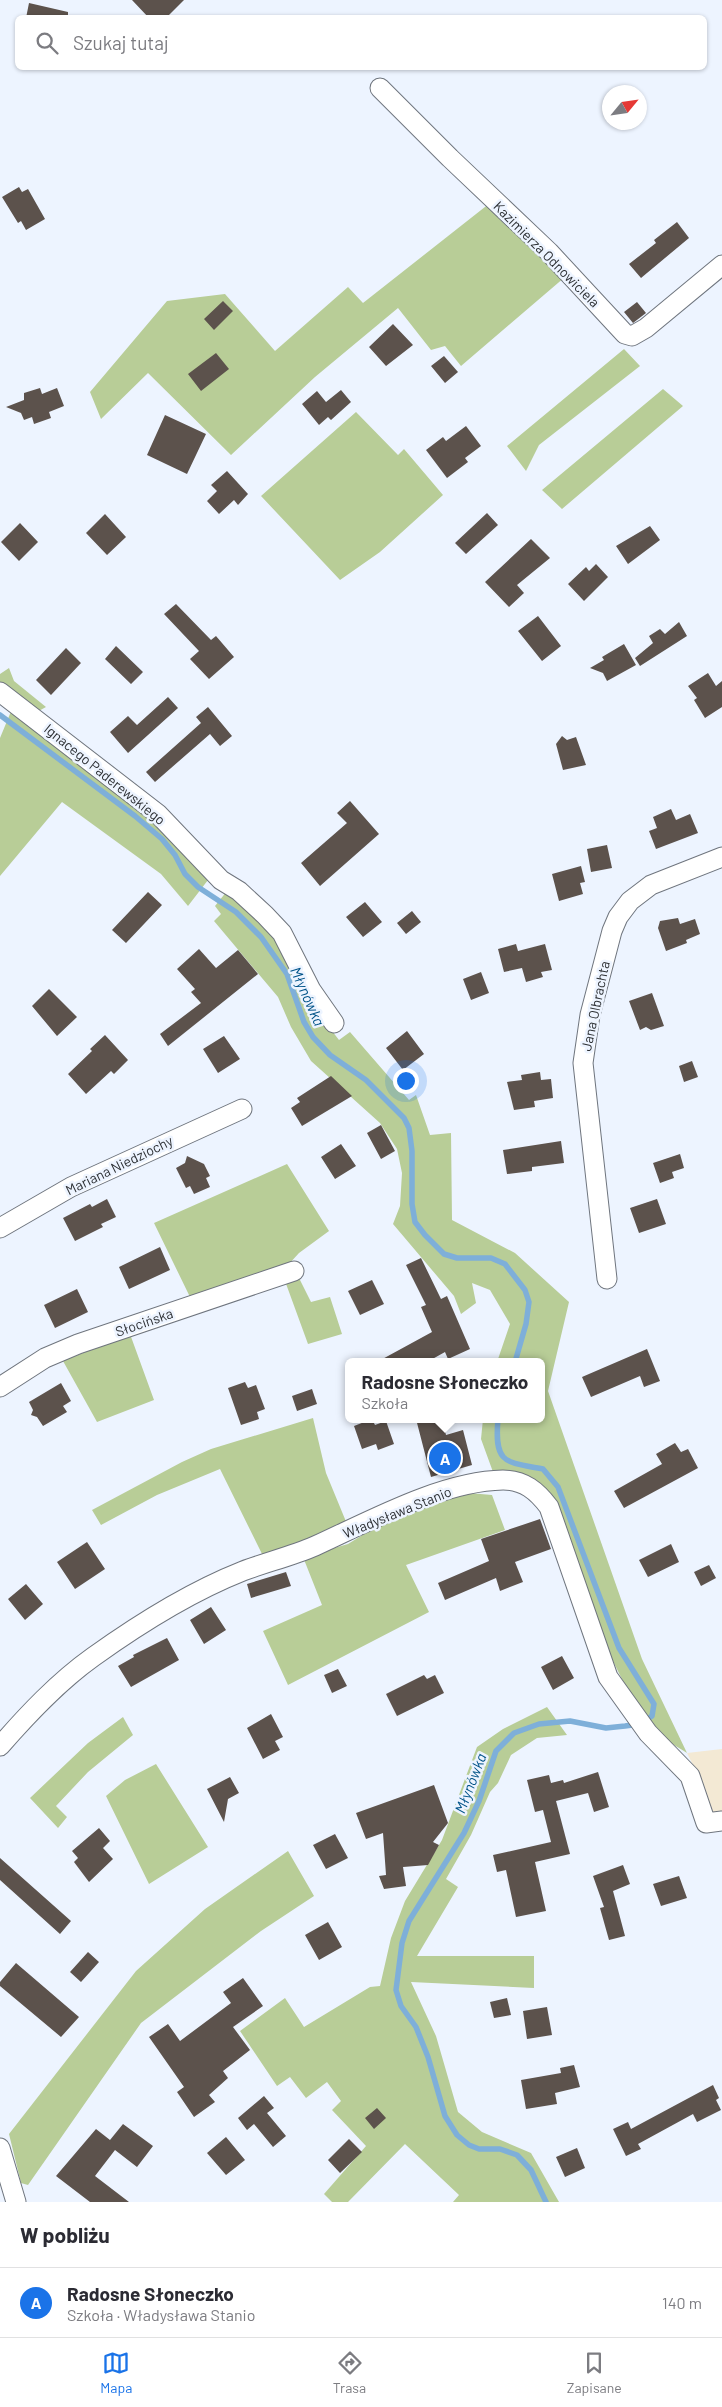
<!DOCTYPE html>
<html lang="pl">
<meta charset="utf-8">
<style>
:root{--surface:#fff;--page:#f2f2f3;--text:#2b2b33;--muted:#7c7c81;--line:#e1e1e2;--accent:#1a73e8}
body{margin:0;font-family:Barlow,sans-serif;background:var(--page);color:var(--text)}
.compass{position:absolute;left:602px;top:85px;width:45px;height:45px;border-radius:50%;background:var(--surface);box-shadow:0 1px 4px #0004;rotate:61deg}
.you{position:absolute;left:405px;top:1080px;width:18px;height:18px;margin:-12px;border:4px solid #fff;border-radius:50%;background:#1a73e8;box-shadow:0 0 0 8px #1a73e833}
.badge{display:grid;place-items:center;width:32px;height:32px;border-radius:50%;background:var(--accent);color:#fff;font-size:16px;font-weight:700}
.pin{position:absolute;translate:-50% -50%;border:2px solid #fff;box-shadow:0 1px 5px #0006}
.popup{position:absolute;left:345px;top:1358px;width:200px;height:65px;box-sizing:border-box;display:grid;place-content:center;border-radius:8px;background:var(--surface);filter:drop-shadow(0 1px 4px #0005);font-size:16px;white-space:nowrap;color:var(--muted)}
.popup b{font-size:19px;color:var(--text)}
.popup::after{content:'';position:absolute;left:50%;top:100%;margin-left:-10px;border:10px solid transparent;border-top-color:var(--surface)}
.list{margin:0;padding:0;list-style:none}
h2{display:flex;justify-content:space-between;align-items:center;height:65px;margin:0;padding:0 20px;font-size:21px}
h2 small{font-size:16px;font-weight:400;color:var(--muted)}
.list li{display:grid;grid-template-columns:32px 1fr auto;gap:15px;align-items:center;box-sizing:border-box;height:70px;padding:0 20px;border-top:1px solid var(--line)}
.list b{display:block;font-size:19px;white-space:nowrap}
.list p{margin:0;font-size:16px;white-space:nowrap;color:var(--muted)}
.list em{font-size:16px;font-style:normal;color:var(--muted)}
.icon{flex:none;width:28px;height:28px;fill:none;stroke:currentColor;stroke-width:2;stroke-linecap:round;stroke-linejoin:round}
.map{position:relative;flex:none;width:722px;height:2202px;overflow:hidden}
.search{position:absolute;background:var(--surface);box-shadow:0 1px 4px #0004;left:15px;right:15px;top:15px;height:55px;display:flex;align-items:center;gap:12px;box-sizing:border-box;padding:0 18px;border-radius:8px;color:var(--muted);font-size:19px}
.sheet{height:135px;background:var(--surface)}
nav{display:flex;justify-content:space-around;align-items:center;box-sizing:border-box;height:70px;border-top:1px solid var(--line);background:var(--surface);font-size:14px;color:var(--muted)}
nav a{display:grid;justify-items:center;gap:2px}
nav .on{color:var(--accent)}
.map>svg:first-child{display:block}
.commercial{fill:#f3e9d4}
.green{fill:#b8cd97}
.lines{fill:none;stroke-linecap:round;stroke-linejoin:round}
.stream{stroke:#7eafd9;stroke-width:5.5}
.building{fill:#5c524c}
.minor-casing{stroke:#6f757e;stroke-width:21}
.minor{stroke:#fff;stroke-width:19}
.labels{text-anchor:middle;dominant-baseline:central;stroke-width:5;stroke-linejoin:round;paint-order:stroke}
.street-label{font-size:14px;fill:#2c2f33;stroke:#edf4ff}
.water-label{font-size:15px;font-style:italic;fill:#005388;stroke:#edf4ff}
</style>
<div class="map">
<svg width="722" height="2202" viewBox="0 0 722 2202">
<rect width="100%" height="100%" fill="#edf4ff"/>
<path class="commercial" d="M722,1749V1815L710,1816L703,1785L687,1753Z"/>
<path class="green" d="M490,203L565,277L461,366L445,346L431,350L398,308L315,377L231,455L148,373L101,419L90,392L167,301L225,294L275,351L348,287L363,303Z
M624,349L640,366L539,445L526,471L507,446Z
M663,389L683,406L562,509L542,490Z
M356,412L398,455L404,449L443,495L380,552L340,580L261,496Z
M9,668L14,681L46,707L35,713L0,686V674Z
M12,709L155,823L183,848L208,880L188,906L161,874L62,802L0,876V738Z
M227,891L278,939L312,1005L339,1040L350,1032L409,1100L416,1095L430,1135L451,1133L452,1220L515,1253L569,1302L548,1391L642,1659L687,1753C678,1747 666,1741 659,1733C607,1676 582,1579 557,1507L493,1472L481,1439L483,1419H541V1362H497L510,1324L490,1290L472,1283L476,1303L461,1314L454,1296L393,1224L400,1206L402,1173L397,1149L380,1123L311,1061L291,1027L278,997L214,921L221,914L215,906Z
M287,1164L329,1231L299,1253L288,1265L190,1297L154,1223Z
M299,1278L311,1302L330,1297L342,1334L308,1344L285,1281Z
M130,1334L154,1400L97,1422L63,1361Z
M313,1418L326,1473L347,1524L263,1556L220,1469L157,1495L101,1525L92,1510L182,1462L211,1449Z
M469,1493L492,1495L505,1530L406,1565L429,1612L288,1685L263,1631L322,1605L303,1557L348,1544L382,1523L423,1505Z
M547,1707L567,1735L537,1738L511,1755L498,1783L490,1792L471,1835L446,1879L458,1887L417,1956H534V1988L411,1982L436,2036L458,2112L482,2132L531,2153L559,2202H453L459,2195L405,2144L348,2202H332L324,2194L366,2146L332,2110L341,2101L327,2082L306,2098L290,2077L277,2086L240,2031L285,1998L304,2027L370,1987L380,1986L391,1938L405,1901L442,1840L477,1747L503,1729Z
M123,1717L133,1735L88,1772L56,1806L67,1817L58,1828L30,1798L88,1743Z
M156,1764L208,1847L149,1884L106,1796L125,1780Z
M288,1851L314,1896L261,1931L141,2023L28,2185L21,2183L9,2134L136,1971L205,1909Z"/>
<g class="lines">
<path class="stream" d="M0,715L135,816L162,839L175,855L185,874L198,887L236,912L261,937L287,974L304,1022L313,1037L330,1055L366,1080L404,1118L409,1128L412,1151V1204L415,1222L425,1235L444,1254L457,1258H491L505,1264L525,1290L529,1302L526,1324L515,1362
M498,1419C494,1464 505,1462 543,1469L558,1487L619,1648L654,1704L652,1716L640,1724L625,1726L606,1728L570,1721L539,1724L514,1733L496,1751L479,1801L464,1833L409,1921L402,1943L396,1990L401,2006L416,2027L428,2057L445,2116L457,2135L469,2145L479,2149H500L517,2155L531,2170L546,2202"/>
</g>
<path class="building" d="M132,0H184L166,18H149Z
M29,3L68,12V18H26Z
M19,187L22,192L28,189L45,219L26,230L21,221L18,223L2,197Z
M677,222L689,238L641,278L629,264L656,243L654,240Z
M223,301L233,311L214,330L204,319Z
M637,302L646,313L633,323L624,312Z
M393,324L413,345L386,366L369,347Z
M216,353L229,369L201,391L188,374Z
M444,356L458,372L445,383L431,366Z
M40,388L42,394L57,388L64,406L49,412L51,418L34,424L32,417L24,420L21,413L6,407L24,400V393Z
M341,390L351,402L331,420L328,417L319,425L302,404L317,391L326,402Z
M165,415L206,434L187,474L147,455Z
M466,426L481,446L465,458L468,462L447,478L426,450L443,437L446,441Z
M227,471L248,494L238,505L234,500L219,514L207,501L217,491L211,485Z
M487,513L498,525L466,554L455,543Z
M105,514L126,537L107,555L86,533Z
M20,523L38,542L19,561L1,542Z
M650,526L660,540L628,564L616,546Z
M531,539L550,558L517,585L524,593L509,607L485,582Z
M596,564L608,577L584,601L568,584L586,567L589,571Z
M176,604L211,640L216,636L234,657L209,679L190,659L199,651L164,614Z
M538,616L561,646L542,661L518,631Z
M679,622L687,636L640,666L635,658L653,643L649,636L660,629L665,634Z
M624,644L636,665L607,681L603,673L590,668L604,660L602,657Z
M116,646L143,672L131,684L105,659Z
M66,648L81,663L51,695L36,680Z
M708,673L716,686L722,681V707L705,718L694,700L697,698L688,686Z
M168,697L178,708L128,753L110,732L128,716L137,725Z
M208,707L232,736L220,746L210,734L155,782L146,772L201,723L196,717Z
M562,736L567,740L576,737L586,765L563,770L556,744Z
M350,801L379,834L320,886L301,863L347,823L337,813Z
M671,809L676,820L690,814L698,833L656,849L649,831L657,828L653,817Z
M607,845L612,868L591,872L587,849Z
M581,866L585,882L580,883L583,894L559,901L552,874Z
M148,892L162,905L126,943L112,930Z
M365,902L382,922L363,937L346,917Z
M412,911L421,922L406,934L397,923Z
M678,918L680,924L695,919L700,934L686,940L687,943L666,951L658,928L660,921Z
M516,944L518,951L545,944L552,970L541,972L543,977L526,982L522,968L504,972L498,949Z
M199,949L216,968L238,950L258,974L168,1046L160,1034L201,1003L191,992L195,989L177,969Z
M481,972L489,993L471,1000L463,979Z
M49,989L77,1017L57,1036L32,1006Z
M652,993L664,1026L651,1030L646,1027L640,1030L629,1001Z
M407,1031L424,1054L403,1070L386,1048Z
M105,1035L128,1060L114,1074L111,1071L86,1094L68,1074L92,1051L90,1049Z
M224,1036L240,1059L218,1073L203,1049Z
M692,1061L698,1077L684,1082L679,1066Z
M540,1072L541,1080L551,1079L553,1098L534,1101L535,1107L514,1110L507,1082L522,1080L521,1075Z
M331,1076L352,1096L302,1126L291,1108L300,1102L297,1098Z
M381,1125L395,1151L381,1159L367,1133Z
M561,1141L564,1163L532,1167V1171L507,1174L503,1150Z
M341,1144L356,1166L335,1179L321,1157Z
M680,1154L684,1168L672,1172L674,1178L660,1183L653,1163Z
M187,1156L204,1164L210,1176L206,1178L210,1187L194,1194L190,1186L186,1188L176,1168L185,1163Z
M107,1199L116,1217L101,1224L103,1227L75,1241L63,1218L90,1204L92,1207Z
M657,1199L666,1224L639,1233L630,1208Z
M160,1247L170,1270L129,1289L119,1267Z
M421,1258L441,1299L447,1296L470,1349L448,1359L445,1352L427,1362H377L432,1332L421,1307L426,1305L406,1265Z
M372,1280L384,1304L360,1315L348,1291Z
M77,1289L88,1312L55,1328L44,1305Z
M647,1349L660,1381L644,1387L640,1376L591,1397L582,1377Z
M245,1382L248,1388L256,1385L265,1409L257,1412L259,1419L241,1425L228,1388Z
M61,1383L71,1401L63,1406L67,1412L43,1426L37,1417L31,1415L33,1410L29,1402Z
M312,1389L317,1404L297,1411L292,1396Z
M372,1419L375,1425L386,1421L394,1444L378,1450L376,1444L362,1449L354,1426Z
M416,1419H442L446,1435L463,1430L472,1465L431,1477Z
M675,1443L681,1452L688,1449L698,1468L624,1508L614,1491L662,1464L656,1454Z
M540,1519L551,1549L515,1562L523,1582L500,1591L496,1578L445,1600L438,1583L489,1561L481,1539Z
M87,1542L105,1569L75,1589L57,1562Z
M671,1544L679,1562L648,1577L639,1560Z
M709,1565L716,1578L701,1586L694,1572Z
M286,1572L291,1586L251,1598L247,1584Z
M26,1584L43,1604L25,1620L8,1599Z
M211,1607L226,1630L204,1644L190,1620Z
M167,1638L179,1660L131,1687L118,1666L134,1657L133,1655Z
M562,1656L574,1678L553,1690L541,1667Z
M338,1669L347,1686L332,1693L324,1675Z
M424,1675L427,1679L435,1675L444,1693L397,1716L386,1694Z
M271,1714L283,1737L275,1741L280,1750L263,1759L247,1728Z
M598,1772L609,1807L594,1812L588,1793L556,1801L570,1854L535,1862L546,1911L516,1917L506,1870L497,1872L493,1855L551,1842L543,1810L535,1812L527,1780L549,1775L551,1783L563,1780L564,1783Z
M230,1777L239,1793L228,1799L224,1822L207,1789Z
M434,1785L448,1823L433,1842L439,1845L428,1865L403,1867L406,1886L384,1889L379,1876L386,1875L383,1833L366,1839L356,1813Z
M99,1828L110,1841L103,1848L113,1859L89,1882L74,1862L78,1858L72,1851Z
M335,1834L348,1858L326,1869L313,1845Z
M0,1858L71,1921L60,1934L0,1880Z
M623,1865L630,1884L613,1891L625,1936L609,1940L600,1908L604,1907L593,1876Z
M679,1876L687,1898L661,1906L653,1884Z
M328,1922L342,1947L319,1960L305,1935Z
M88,1952L99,1962L81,1982L70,1972Z
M16,1963L79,2017L61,2037L0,1986V1982Z
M243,1978L263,2006L233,2027L250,2050L223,2071L228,2078L209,2095L215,2102L194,2117L177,2092L184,2087L149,2037L168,2024L180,2041L231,2003L223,1992Z
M507,1998L511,2015L494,2018L490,2002Z
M547,2007L552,2035L527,2039L523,2011Z
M574,2065L580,2087L555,2093L557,2104L526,2109L521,2080L561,2073L560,2068Z
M713,2085L719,2098L716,2100L721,2110L697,2122L693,2114L638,2144L641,2149L626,2156L613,2129L628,2122L631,2129Z
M264,2096L274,2108L267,2113L286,2136L273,2147L254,2124L247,2130L238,2118Z
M377,2108L386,2118L374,2129L365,2118Z
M123,2124L153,2146L137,2167L115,2150L95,2176L129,2202H90L56,2176L96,2129L110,2140Z
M226,2137L245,2160L226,2175L207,2153Z
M349,2139L362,2152L340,2173L328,2160Z
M577,2148L585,2168L565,2177L556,2157Z"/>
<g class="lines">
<g class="minor-casing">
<path id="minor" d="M380,88L450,158L549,252L625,334L632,336L646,328L722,265
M0,692L158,814L221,880L239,891L265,915L282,933L311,990L334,1023
M0,1228L71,1187L242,1109
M607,1279L583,1063L590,1015L612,931L618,917L630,901L651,885L722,857
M0,1387L45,1358L78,1344L294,1271
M0,1746C28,1714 58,1682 93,1657C139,1624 190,1592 243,1571C267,1562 292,1556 315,1546C370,1521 442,1481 503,1480C524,1480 537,1491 549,1507L608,1677L648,1733L690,1776L706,1823L722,1821
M0,2148L16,2202"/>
</g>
<use href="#minor" class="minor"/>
</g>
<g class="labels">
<g class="street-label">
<text transform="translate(547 254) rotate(45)">Kazimierza Odnowiciela</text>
<text transform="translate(105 774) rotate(39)">Ignacego Paderewskiego</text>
<text transform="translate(595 1006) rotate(-78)">Jana Olbrachta</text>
<text transform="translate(119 1165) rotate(-26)">Mariana Niedziochy</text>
<text transform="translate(144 1322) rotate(-19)">Słocińska</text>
<text transform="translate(397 1512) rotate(-22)">Władysława Stanio</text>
</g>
<g class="water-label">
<text transform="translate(308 996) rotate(66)">Młynówka</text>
<text transform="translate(470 1783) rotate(-69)">Młynówka</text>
</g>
</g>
</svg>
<svg class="compass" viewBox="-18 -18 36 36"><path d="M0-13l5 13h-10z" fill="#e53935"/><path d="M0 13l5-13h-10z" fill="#7c7c81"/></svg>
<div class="you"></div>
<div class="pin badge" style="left:445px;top:1458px">A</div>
<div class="popup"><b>Radosne Słoneczko</b>Szkoła</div>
<div class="search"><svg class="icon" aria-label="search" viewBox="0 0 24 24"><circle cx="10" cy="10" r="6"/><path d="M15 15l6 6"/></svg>Szukaj tutaj</div>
</div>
<section class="sheet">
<h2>W pobliżu<small></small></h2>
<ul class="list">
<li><span class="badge">A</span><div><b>Radosne Słoneczko</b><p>Szkoła · Władysława Stanio</p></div><em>140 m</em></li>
</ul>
</section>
<nav>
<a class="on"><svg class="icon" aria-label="map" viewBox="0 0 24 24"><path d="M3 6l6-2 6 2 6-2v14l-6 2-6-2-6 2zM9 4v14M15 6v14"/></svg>Mapa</a>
<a><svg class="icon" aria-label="directions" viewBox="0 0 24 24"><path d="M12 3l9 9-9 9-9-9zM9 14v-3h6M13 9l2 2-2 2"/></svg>Trasa</a>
<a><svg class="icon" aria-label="saved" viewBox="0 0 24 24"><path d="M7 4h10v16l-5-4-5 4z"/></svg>Zapisane</a>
</nav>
